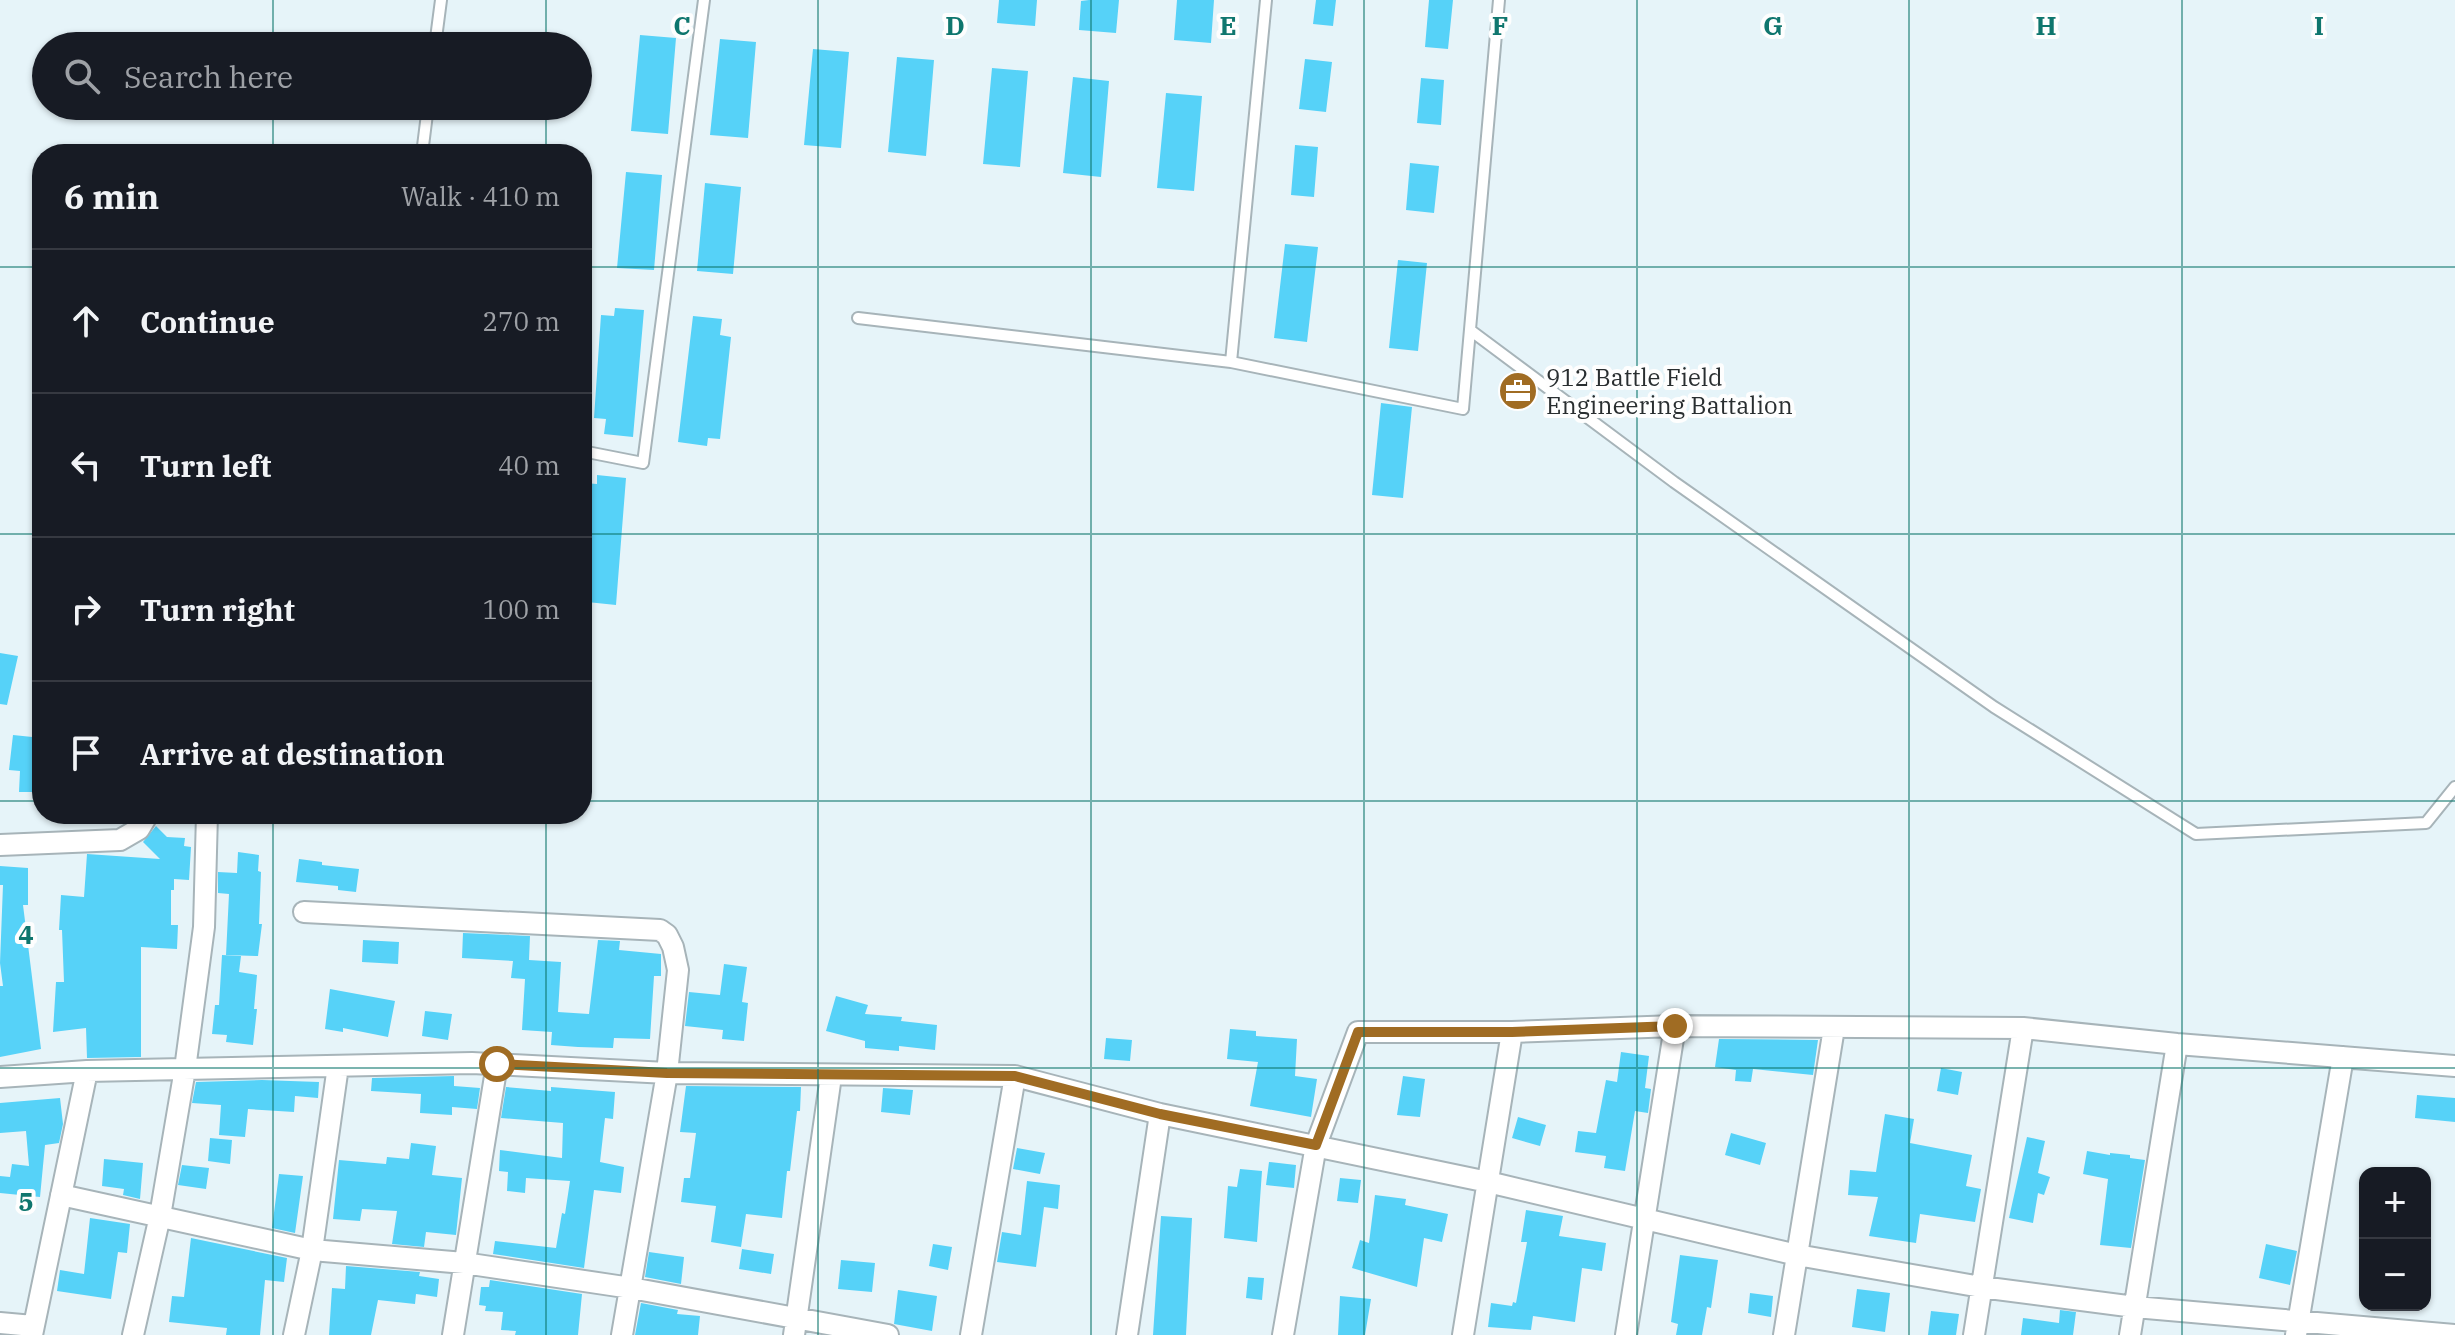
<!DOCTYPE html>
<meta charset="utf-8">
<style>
:root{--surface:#171b24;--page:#20242c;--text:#f1f3f6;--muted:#9ea1a6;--line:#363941}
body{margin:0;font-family:"IBM Plex Serif",serif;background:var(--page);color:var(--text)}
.controls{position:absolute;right:24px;bottom:24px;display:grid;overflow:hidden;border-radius:16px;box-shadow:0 2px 6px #0004}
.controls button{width:72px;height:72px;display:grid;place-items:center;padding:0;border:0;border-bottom:2px solid var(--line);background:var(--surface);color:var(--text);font:40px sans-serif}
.stop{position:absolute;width:24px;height:24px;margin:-18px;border:6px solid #a06c23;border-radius:50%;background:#fff}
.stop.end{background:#a06c23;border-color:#fff;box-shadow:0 2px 8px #0008}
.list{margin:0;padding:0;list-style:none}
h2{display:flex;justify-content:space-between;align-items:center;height:104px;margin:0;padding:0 32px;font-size:34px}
h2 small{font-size:26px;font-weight:400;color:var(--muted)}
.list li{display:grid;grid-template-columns:52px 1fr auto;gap:24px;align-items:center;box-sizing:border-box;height:144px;padding:0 32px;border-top:2px solid var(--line)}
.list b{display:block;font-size:30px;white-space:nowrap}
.list em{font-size:26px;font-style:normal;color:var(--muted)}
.icon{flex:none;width:44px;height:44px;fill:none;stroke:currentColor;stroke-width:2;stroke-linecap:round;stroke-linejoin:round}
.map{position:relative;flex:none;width:2455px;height:1335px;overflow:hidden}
.search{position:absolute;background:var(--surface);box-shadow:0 2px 6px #0004;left:32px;top:32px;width:560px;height:88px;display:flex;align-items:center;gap:20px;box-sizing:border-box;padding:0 28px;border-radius:44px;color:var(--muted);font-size:30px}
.panel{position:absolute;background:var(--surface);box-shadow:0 2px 6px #0004;left:32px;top:144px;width:560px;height:680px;border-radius:32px}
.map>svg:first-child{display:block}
.building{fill:#56d2f8}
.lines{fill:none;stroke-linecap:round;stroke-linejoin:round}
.service-casing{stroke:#a7b4b9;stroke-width:14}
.minor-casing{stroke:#a7b4b9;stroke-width:24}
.service{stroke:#fff;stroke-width:10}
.minor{stroke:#fff;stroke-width:20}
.route{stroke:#a06c23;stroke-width:10}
.grid{fill:none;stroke:#0f766e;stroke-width:2;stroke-opacity:0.55}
.labels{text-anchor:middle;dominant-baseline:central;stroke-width:8;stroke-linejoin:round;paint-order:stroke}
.poi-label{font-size:24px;fill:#292e30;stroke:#fefefe;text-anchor:start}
.grid-label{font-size:26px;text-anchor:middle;font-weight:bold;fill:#0f766e;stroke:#fefefe;stroke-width:8;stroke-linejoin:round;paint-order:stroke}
</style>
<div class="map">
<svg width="2455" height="1335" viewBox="0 0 2455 1335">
<rect width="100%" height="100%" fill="#e6f4f9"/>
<path class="building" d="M999,0H1037L1035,26L997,23Z
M1089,0H1119L1116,33L1079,30L1081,1Z
M1177,0H1214L1211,43L1174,40Z
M1316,0H1336L1333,26L1313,24Z
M1429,0H1453L1448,49L1425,47Z
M640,35L676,38L668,134L631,131Z
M720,39L756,42L748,138L710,135Z
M813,49L849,52L841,148L804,145Z
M897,57L934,60L926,156L888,152Z
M1305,59L1332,62L1326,112L1299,109Z
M992,68L1028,71L1020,167L983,164Z
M1073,77L1109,81L1101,177L1063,173Z
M1421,78L1444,80L1441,125L1417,123Z
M1166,93L1202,96L1194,191L1157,188Z
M1295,145L1318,147L1314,197L1291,195Z
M1410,163L1439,166L1434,213L1406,210Z
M626,172L662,175L654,270L617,268Z
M705,183L741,187L733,274L697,271Z
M1285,244L1318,247L1307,342L1274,338Z
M1398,260L1427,263L1418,351L1389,348Z
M615,308L644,310L633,437L604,434L606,419L594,418L601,315L614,316Z
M693,316L722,319L720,335L731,337L720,439L708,438L707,446L678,442Z
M1381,403L1412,407L1403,498L1372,495Z
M597,475L626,478L616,605L587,602L588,587L582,586L584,483L597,484Z
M0,653L18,656L7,705L0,704Z
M13,735L42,738V792H19L20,771L9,770Z
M156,826L167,837L185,838L184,846L191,847L189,880L174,879V890H171V925H178L177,949L141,947V1057L87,1058L86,1028L53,1032L56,982H64L62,930H59L61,895L84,897L87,854L160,859L143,842Z
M238,852L259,855L258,871L261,872L259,924H262L258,956L226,955L229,894L218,893V872L237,873Z
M299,859L322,862V865L359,869L356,892L338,890V886L296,882Z
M0,866L28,868V905H23L41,1049L0,1057V986H3L0,963L3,885H0Z
M463,933L530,936L529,960L561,962L558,1012L589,1014L598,940L620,941L619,950L661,954V976H654L650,1039L614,1038L613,1048L578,1047L551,1045L552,1032L522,1030L525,979L511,978L513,961L462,958Z
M363,940L399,942L398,964L362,962Z
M222,955L241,956L239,972L257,975L254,1009H257L253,1045L226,1042L227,1035L212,1034L215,1005H219Z
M724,964L747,967L742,1002L748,1003L744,1041L722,1039L723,1030L685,1026L689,992L720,995Z
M330,989L395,1001L388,1037L343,1028V1032L325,1029Z
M836,996L868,1005L865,1014L902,1017L901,1021L937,1025L935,1050L899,1046V1051L865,1048V1041L826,1031Z
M425,1011L452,1014L448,1040L422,1036Z
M1230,1029L1256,1031V1036L1297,1039L1295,1076L1317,1079L1311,1117L1250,1106L1258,1062L1227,1059Z
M1106,1038L1132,1040L1130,1061L1104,1059Z
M1719,1039L1818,1040L1813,1075L1753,1069L1751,1082L1735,1081L1736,1070L1715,1067Z
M1621,1052L1649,1056L1645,1088L1651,1089L1648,1113L1635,1111L1625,1171L1604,1168L1606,1156L1575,1152L1578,1131L1596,1133L1606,1080L1617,1082Z
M1941,1068L1962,1072L1958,1095L1937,1091Z
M454,1076V1086L480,1088L477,1109L452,1107V1115L420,1113L421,1094L371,1091L372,1078Z
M1403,1076L1425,1079L1420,1117L1397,1115Z
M262,1080L319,1082L318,1098L295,1096L294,1112L248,1109L245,1137L219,1135L221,1105L192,1103L196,1082Z
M686,1086L801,1087L800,1111H797L790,1171H787L782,1218L746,1214L741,1247L711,1242L716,1206L681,1202L684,1178H690L696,1133L680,1132Z
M506,1087L551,1091V1087L615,1092L613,1119L605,1118L600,1162L624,1167L621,1193L594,1190L584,1268L493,1254L495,1241L556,1248L562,1213L565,1214L570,1181L526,1178L525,1193L507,1191L508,1172L499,1171L500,1150L562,1158L563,1123L501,1118Z
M883,1088L913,1090L910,1115L881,1112Z
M2417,1095L2455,1098V1122L2415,1118Z
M60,1098L63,1124L59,1143L45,1145L40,1197L0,1193V1176L10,1177L12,1164L29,1166L26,1131L0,1133V1103Z
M1885,1114L1914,1119L1910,1143L1972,1155L1966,1186L1981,1189L1975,1222L1920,1214L1916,1243L1869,1236L1878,1197L1848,1195L1850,1170L1876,1172Z
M1518,1117L1546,1125L1540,1146L1512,1138Z
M1731,1133L1766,1143L1760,1165L1725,1155Z
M2027,1137L2045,1141L2038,1173L2050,1177L2044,1195L2038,1193L2033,1223L2009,1218Z
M210,1138L232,1140L230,1164L208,1161Z
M411,1143L436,1146L432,1175L462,1178L456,1235L426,1232L424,1247L392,1244L397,1211L362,1209L360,1221L333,1219L339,1160L386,1164L387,1157L409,1159Z
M1017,1148L1045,1153L1040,1174L1013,1169Z
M2087,1151L2110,1155V1153L2130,1155V1158L2145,1160L2131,1248L2100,1245L2108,1179L2083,1174Z
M104,1159L143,1163L140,1199L123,1195L124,1189L102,1186Z
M1269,1162L1296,1165L1294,1188L1266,1185Z
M182,1165L209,1168L206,1189L178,1185Z
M1240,1169L1262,1171L1257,1242L1224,1238L1228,1186L1237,1187Z
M279,1174L303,1176L295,1233L272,1228Z
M1340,1178L1361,1180L1358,1203L1337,1201Z
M1027,1181L1060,1185L1058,1209L1044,1207L1036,1267L997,1262L1002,1232L1021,1235Z
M1375,1195L1406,1199L1405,1205L1448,1214L1442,1242L1424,1238L1417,1287L1352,1268L1360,1240L1369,1243Z
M1526,1210L1563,1216L1559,1236L1606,1243L1602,1271L1582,1268L1575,1322L1533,1316L1531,1330L1488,1327L1491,1303L1512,1306L1513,1302L1516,1303L1527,1242H1521Z
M1161,1216L1192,1218L1186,1335H1153Z
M90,1218L130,1224L127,1253L118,1252L111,1299L57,1291L60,1270L84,1274Z
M191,1238L287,1258L284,1282L265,1280L260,1335H226L227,1328L169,1322L172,1296L184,1297Z
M933,1244L952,1247L948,1270L929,1266Z
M2266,1244L2297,1251L2290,1285L2259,1278Z
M742,1249L774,1254L771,1274L739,1269Z
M649,1252L684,1257L681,1284L645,1277Z
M1680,1255L1718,1260L1711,1308L1707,1307L1702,1335H1676L1678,1324L1671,1322Z
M841,1260L875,1263L872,1292L838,1289Z
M346,1266L420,1272L419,1276L439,1279L437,1297L416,1294L415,1304L378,1300L371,1335H329L332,1288L345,1289Z
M1248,1277L1264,1278L1262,1300L1246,1298Z
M490,1280L582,1294L578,1335H515L516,1331L501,1330L503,1312L485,1311L486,1306L479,1305L481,1287H489Z
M1857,1289L1890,1293L1885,1332L1852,1327Z
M898,1290L937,1296L932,1331L894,1324Z
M1750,1293L1773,1296L1771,1317L1748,1313Z
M1340,1296L1371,1299L1365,1335H1338Z
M641,1303L678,1310L677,1314L700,1316L698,1335H635Z
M2060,1310L2076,1312L2073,1335H2021L2023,1318L2059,1323Z
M1931,1311L1959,1314L1956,1335H1928Z"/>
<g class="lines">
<g class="service-casing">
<path id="service" d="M435,46L441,0
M422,154L428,106
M858,318L1231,362L1463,409L1499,0
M1470,330L1674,482L1994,707L2196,834L2426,823L2455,787
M1231,362L1266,0
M582,451L643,463L704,0"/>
</g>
<g class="minor-casing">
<path id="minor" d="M0,845L120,840L139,829L148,814
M304,912L660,930L667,935L673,947L678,970L667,1073L622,1335
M0,1077L87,1071L472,1063L667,1073L1015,1076L1160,1114L1488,1182L1797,1255L1981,1287L2135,1307L2455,1335
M61,1195L312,1250L464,1263L631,1288L888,1335
M0,1323L33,1326
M32,1335L87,1071
M133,1335L160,1216L185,1069L204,927L207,814
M294,1335L312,1250L338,1066
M453,1335L497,1064
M794,1335L831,1076
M971,1335L1015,1076
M1127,1335L1160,1114
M1283,1335L1316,1145L1358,1032H1512L1675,1026L2023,1028L2177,1044L2455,1066
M1463,1335L1512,1032
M1626,1335L1675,1026
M1784,1335L1834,1028
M1974,1335L2023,1028
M2130,1335L2177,1044
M2296,1335L2343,1057"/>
</g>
<use href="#service" class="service"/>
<use href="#minor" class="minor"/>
</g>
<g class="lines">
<path class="route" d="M497,1064L667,1073L1015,1076L1160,1114L1316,1145L1358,1032H1512L1675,1026"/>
</g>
<path class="grid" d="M273,0V46M546,0V46M818,0V1335M1091,0V1335M1364,0V1335M1637,0V1335M1909,0V1335M2182,0V1335M273,106V154M546,106V154M0,267H42M582,267H2455M0,534H42M582,534H2455M0,801H42M582,801H2455M273,814V1335M546,814V1335M0,1068H2455"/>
<defs>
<g id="office-disc" transform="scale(2)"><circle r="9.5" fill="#a06c23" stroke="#fefefe"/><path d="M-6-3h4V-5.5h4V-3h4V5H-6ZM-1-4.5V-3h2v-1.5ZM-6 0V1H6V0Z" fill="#fff"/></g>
</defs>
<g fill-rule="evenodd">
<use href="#office-disc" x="1518" y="391"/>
</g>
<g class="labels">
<g class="poi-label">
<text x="1546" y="377">912 Battle Field<tspan x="1546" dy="28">Engineering Battalion</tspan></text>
</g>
</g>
<g class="grid-label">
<text x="682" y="35">C</text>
<text x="955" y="35">D</text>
<text x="1228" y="35">E</text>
<text x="1500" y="35">F</text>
<text x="1773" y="35">G</text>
<text x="2046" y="35">H</text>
<text x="2319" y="35">I</text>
<text x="26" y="944">4</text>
<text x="26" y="1211">5</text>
</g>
</svg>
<div class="controls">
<button>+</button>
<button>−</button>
</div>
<div class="stop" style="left:497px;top:1064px"></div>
<div class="stop end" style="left:1675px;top:1026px"></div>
<div class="search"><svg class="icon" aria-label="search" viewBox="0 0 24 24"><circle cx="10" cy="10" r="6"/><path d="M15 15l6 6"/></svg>Search here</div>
<section class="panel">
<h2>6 min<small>Walk · 410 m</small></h2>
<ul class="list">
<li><svg class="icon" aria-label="ahead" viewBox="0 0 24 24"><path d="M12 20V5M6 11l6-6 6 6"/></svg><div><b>Continue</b></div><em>270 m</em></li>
<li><svg class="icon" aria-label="left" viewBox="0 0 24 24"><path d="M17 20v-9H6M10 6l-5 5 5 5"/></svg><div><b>Turn left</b></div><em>40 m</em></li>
<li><svg class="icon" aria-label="right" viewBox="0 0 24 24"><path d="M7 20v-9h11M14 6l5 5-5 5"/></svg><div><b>Turn right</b></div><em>100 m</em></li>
<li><svg class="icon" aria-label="arrive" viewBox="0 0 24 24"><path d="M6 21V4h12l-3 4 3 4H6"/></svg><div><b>Arrive at destination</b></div></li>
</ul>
</section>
</div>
